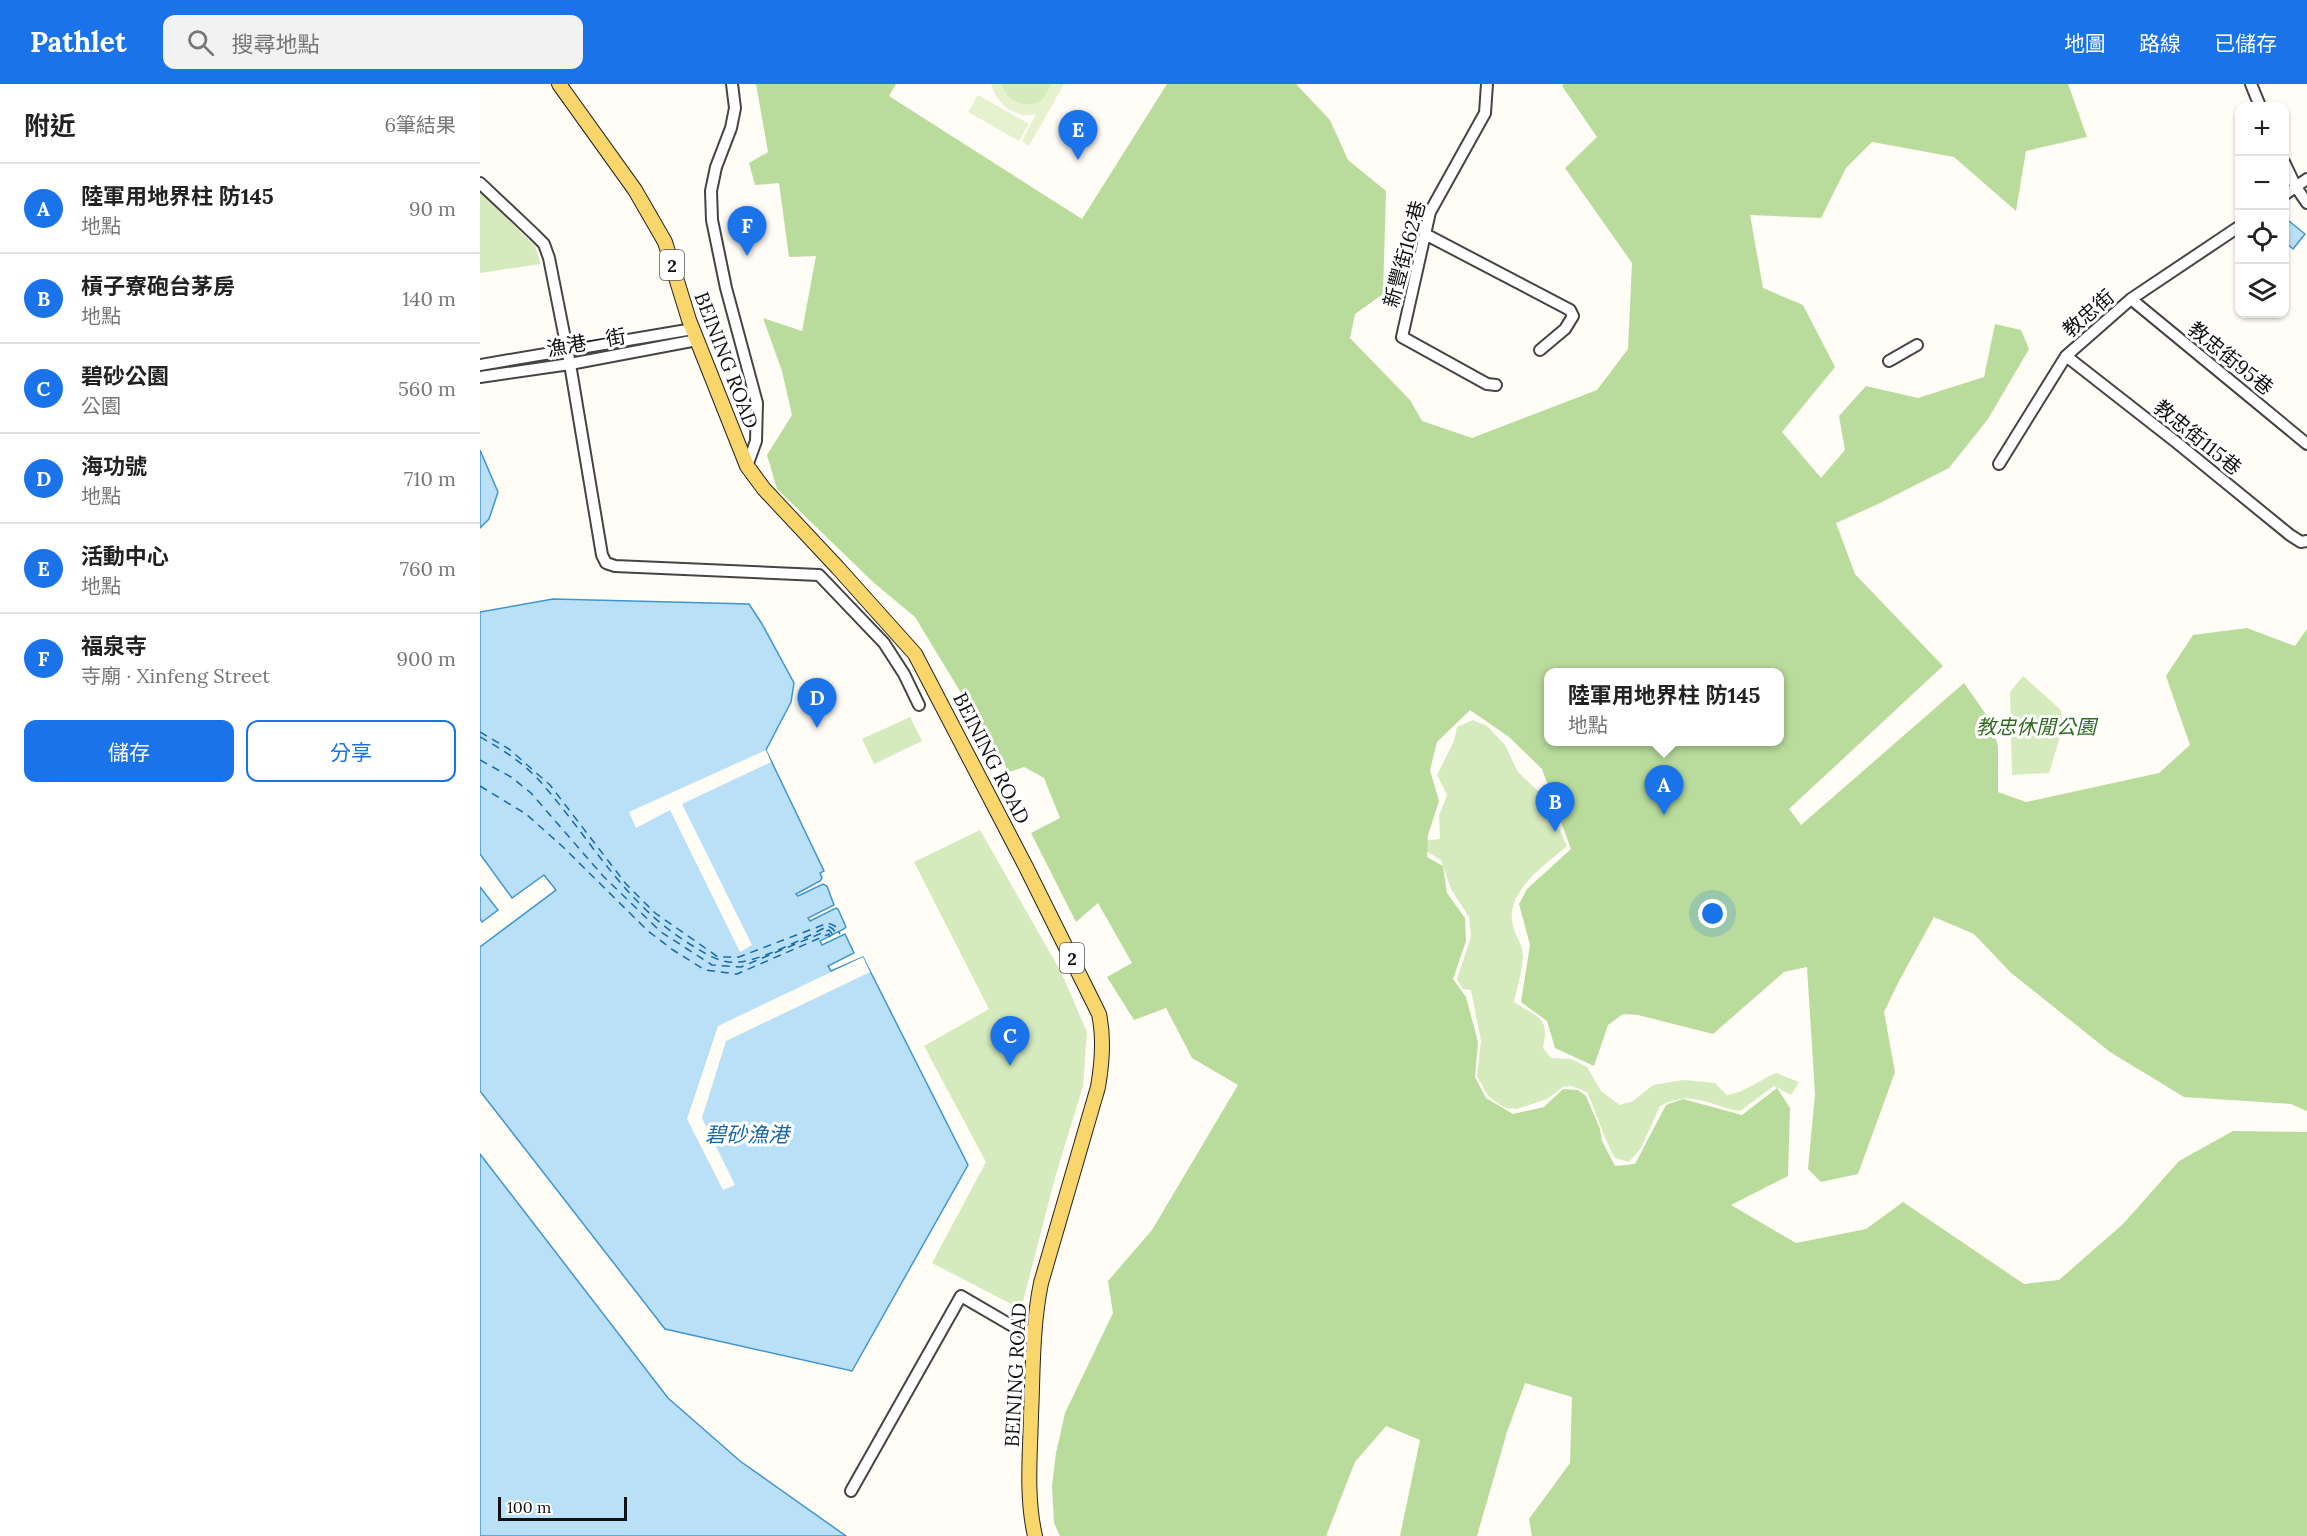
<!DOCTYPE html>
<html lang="zh-TW">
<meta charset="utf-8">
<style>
:root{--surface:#fff;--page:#f2f2f2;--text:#222;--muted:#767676;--line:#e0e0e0;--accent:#1a73e8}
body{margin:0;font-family:Lora,"Noto Sans TC",serif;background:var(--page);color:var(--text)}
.controls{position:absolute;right:18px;top:18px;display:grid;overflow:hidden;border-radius:12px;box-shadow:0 2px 4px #0004}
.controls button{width:54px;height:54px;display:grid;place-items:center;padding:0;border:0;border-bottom:2px solid var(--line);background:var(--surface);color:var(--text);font:30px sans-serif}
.scale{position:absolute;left:18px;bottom:15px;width:129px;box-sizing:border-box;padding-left:6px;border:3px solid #111;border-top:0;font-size:16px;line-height:21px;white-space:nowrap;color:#111;-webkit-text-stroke:4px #fff;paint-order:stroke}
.you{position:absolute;left:1233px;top:830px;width:21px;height:21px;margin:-15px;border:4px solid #fff;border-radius:50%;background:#1a73e8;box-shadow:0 0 0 9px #1a73e833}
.badge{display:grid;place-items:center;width:39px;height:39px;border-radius:50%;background:var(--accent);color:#fff;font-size:20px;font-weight:700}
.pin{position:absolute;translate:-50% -50px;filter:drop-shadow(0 2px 3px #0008)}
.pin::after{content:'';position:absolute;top:32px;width:21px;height:18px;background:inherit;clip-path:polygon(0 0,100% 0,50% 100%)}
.popup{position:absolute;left:1064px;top:584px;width:240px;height:78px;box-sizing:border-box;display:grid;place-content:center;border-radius:12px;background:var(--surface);filter:drop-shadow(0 2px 4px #0005);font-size:20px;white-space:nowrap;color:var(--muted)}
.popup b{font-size:22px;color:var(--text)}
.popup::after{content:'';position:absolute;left:50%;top:100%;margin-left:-12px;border:12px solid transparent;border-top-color:var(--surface)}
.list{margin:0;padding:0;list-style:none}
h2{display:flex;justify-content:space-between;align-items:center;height:78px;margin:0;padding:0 24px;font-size:26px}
h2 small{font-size:20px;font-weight:400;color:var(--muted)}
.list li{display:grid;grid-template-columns:39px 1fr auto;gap:18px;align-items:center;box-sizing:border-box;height:90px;padding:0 24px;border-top:2px solid var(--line)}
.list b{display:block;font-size:22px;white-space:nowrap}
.list p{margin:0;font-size:20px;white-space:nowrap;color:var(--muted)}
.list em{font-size:20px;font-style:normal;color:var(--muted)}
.actions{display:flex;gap:12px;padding:18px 24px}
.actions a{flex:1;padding:14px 0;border:2px solid var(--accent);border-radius:12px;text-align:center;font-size:21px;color:var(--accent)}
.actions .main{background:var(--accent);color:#fff}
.icon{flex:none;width:33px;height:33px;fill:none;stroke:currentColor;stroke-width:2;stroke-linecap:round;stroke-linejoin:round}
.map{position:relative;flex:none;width:1827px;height:1452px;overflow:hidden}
header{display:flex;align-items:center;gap:36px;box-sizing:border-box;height:84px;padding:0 30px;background:var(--accent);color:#fff}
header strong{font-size:28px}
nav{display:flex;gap:33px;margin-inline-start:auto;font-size:21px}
.search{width:420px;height:54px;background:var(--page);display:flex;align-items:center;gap:15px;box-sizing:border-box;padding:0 21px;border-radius:12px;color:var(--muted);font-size:22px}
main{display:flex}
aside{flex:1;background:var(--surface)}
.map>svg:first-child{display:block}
.green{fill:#d5ebbd}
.forest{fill:#b9dc9c;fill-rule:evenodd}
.pitch{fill:#e6f2cf}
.water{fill:#b9e0f7;stroke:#3f96cf;stroke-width:1.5}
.pier{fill:#fffdf5}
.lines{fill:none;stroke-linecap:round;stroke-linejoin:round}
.ferry{stroke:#1768a6;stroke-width:1.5;stroke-dasharray:8 6;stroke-linecap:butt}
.minor-casing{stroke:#444;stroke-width:14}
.major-casing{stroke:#222;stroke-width:16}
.minor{stroke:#fff;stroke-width:10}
.major{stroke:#f9d66b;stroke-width:14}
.labels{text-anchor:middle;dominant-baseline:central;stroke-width:6;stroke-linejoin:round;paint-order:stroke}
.shield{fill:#fff;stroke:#585858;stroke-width:1.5}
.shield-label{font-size:18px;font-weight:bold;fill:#111}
.street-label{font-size:20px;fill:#111;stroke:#fff}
.park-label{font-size:20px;font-style:italic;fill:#2f6b1f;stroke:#fff}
.water-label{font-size:21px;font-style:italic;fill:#1768a6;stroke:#fff}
</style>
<header>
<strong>Pathlet</strong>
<div class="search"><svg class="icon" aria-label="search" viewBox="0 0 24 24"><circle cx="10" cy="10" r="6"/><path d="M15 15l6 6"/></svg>搜尋地點</div>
<nav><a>地圖</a><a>路線</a><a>已儲存</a></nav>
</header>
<main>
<aside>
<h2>附近<small>6筆結果</small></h2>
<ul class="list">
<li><span class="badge">A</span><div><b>陸軍用地界柱 防145</b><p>地點</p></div><em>90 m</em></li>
<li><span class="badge">B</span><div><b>槓子寮砲台茅房</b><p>地點</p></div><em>140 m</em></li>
<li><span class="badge">C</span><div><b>碧砂公園</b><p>公園</p></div><em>560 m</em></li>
<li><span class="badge">D</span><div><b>海功號</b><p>地點</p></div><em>710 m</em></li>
<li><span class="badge">E</span><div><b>活動中心</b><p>地點</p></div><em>760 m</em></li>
<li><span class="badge">F</span><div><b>福泉寺</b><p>寺廟 · Xinfeng Street</p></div><em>900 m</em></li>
</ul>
<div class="actions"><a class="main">儲存</a><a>分享</a></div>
</aside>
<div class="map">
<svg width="1827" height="1452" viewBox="0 0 1827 1452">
<rect width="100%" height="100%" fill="#fffdf5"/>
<path class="green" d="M522,0H572L561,18C544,24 525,18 522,0Z
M0,108L55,162L61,180L0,189Z
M1543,592L1581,626L1583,643L1569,689L1532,691L1530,608Z
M430,633L442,657L394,680L382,655Z
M993,636L1007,642L1025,661L1038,688L1065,714L1087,762C1065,781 1024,808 1033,842C1036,854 1043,860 1043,873C1042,888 1037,904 1034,918C1058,934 1070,932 1063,964L1071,974L1091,975L1107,983L1121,1007L1140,1021L1153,1017L1173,1001L1203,996L1235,999L1247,1011C1266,1008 1279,996 1296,989L1319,998L1311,1011L1294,1002L1260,1027C1227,1021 1212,1005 1180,1022L1161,1064L1149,1078L1135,1074C1123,1053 1117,1030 1107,1008L1091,1002L1083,1003L1067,1015L1037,1025L1025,1024L1008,1012L997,992L1001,957L991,906L983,905L977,895L991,853L989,833L971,805L961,776L942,765L906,761L960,755L959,732L967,711L957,691L974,657L977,643Z
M500,746L581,888L607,948L603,1002L575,1094L541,1225L452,1179L506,1078L444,962L509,925L434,778Z"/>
<path class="forest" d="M276,0H416L409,12L602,135L687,0H816L850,36L868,76L906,107L903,210L875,230L870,254L930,316L942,337L992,354L1117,306L1148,265L1152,179L1085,84L1117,53L1082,2L1084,0H1588L1607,53L1546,67L1536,127L1474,73L1392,58L1366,84L1341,134L1270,131L1283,204L1323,221L1355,283L1302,348L1341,394L1365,366L1359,332L1386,302L1438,314L1504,293L1515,240L1541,246L1549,265L1508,335L1469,384L1398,420L1356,439L1375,490L1463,582L1309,725L1321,741L1484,599L1512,639L1518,663V708L1546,718L1679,689L1710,661L1686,592L1713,551L1767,544L1815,562L1827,545V1027L1811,1020L1704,1013L1630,968L1530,888L1494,850L1454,833L1419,897L1404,928L1415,988L1378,1090L1341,1098L1328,1085L1335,1010L1327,883L1304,888L1233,950L1158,931L1143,930L1128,941L1114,982L1075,964L1067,937L1041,918L1050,861L1039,820L1047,805L1091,765L1062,685L1029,653L990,626L957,658L950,686L959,717L948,751L947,773L963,782L967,809L985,834L986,857L973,895L986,913L998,958L995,993L1006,1014L1033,1030L1064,1023L1083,1005L1098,1006L1106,1012L1120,1045L1122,1057L1135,1082L1155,1080L1186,1021L1203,1015L1262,1031L1297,1004L1310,1024L1308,1092L1251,1121L1316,1159L1386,1145L1423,1118L1544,1200L1579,1196L1643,1140L1699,1077L1753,1047L1827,1048V1452H1052L1049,1435L1090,1379L1092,1313L1045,1299L1027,1348L997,1452H920L940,1356L906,1342L875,1378L846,1452H580L574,1439L572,1402L576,1369L585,1329L633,1229L628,1197L672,1146L758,1001L712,974L686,924L654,936L627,893L652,879L618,819L596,838L551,749L580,734L564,694L544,683L529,688L435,533L393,498L297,405L287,371L312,331L302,287L283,234L322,247L336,172L309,173L299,99L275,101L269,79L288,68ZM1068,588H1300V658H1068Z"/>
<path class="pitch" d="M511,0H522C525,18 545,24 561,18L572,0H584L549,62L542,57L556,30C534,35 517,20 511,0Z
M498,11L549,40L539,57L488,28Z"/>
<path class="water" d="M1804,133L1825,150L1813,165L1805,158Z
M0,366L18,408L9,435L0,444Z
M73,515L269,520L282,540L314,599L311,618L286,666L344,787L340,789L342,794L340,797L316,810L318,812L343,800L347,802L354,821L328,834L330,837L356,824L358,825L366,843L364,845L340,857L342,861L365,850L374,869L348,882L351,887L383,873L488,1081L372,1287L185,1245L0,1007V863L76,806L64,791L32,814L0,770V528Z
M0,803L18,826L2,838L0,835Z
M0,1070L188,1314L260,1377L366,1452H0Z"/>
<path class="pier" d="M286,666L291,678L202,720L272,861L260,868L190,726L156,744L149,728Z
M383,873L390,888L246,957L222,1034L255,1101L243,1106L207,1035L238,942Z"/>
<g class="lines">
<path class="ferry" d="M0,648L29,665L70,701L146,800L175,829L238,873H259L348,839L355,842L360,850
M0,653C24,666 48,682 65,703C114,760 146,822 213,862C228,871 241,880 259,878C282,876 327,853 348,842L353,845L357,851
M0,676L31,693L51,709L123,792L181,848L232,881L261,883L349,846L354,852
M0,702L46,730L82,762L168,847L193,866L225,886L257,890L349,850L350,854"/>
<g class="minor-casing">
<path id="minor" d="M252,0L255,24L251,44L236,83L231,107L232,136L246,204L277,319L276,357L267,382
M1007,0L1005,29L950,128L922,253L1007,300L1016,301
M1771,0L1780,22
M1804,78L1816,103L1827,119
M0,99L54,150L64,160L69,174L90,280L122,471L126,479L135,482L339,491L404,559L424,590L439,621
M1804,111L1827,95
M945,150L1090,226L1093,232L1085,245L1060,266
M1651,215L1827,360
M1586,272L1696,358L1810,451L1821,458L1827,457
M1409,277L1437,261
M0,281L213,245
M0,293L90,280L217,256
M1519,380L1586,272L1651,215L1760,142
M371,1407L481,1212L553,1254"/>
</g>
<g class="major-casing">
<path id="major" d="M79,0L155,106L185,158L209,236L267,382L284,405L358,484L435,570L546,783L619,930C624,953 622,980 618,1003L561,1199C552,1243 553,1287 551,1332C550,1372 546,1413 555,1452"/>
</g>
<use href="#minor" class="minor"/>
<use href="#major" class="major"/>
</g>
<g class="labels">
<g class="shield">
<rect x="180" y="166" width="24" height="30" rx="4.5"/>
<rect x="580" y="859" width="24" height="30" rx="4.5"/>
</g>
<g class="shield-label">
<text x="192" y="181">2</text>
<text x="592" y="874">2</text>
</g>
<g class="street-label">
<text transform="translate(924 170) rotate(-75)">新豐街162巷</text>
<text transform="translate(1608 229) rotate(-41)">教忠街</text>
<text transform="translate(106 258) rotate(-10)">漁港一街</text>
<text transform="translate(1751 274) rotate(39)">教忠街95巷</text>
<text transform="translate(247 276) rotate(69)">BEINING ROAD</text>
<text transform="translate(1718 353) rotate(39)">教忠街115巷</text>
<text transform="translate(512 674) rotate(63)">BEINING ROAD</text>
<text transform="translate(535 1291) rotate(-87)">BEINING ROAD</text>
</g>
<g class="park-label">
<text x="1556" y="642">教忠休閒公園</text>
</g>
<g class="water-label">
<text x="267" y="1050">碧砂漁港</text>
</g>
</g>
</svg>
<div class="controls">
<button>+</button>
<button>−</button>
<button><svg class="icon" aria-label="locate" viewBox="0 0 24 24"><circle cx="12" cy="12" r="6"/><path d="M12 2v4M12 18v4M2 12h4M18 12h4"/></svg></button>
<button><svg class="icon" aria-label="layers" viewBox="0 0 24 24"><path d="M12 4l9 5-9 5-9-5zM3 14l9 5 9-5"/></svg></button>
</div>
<div class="scale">100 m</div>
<div class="you"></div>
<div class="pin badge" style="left:1184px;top:731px">A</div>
<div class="popup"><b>陸軍用地界柱 防145</b>地點</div>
<div class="pin badge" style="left:1075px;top:748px">B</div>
<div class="pin badge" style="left:530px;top:982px">C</div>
<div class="pin badge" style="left:337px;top:644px">D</div>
<div class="pin badge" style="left:598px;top:76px">E</div>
<div class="pin badge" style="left:267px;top:172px">F</div>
</div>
</main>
